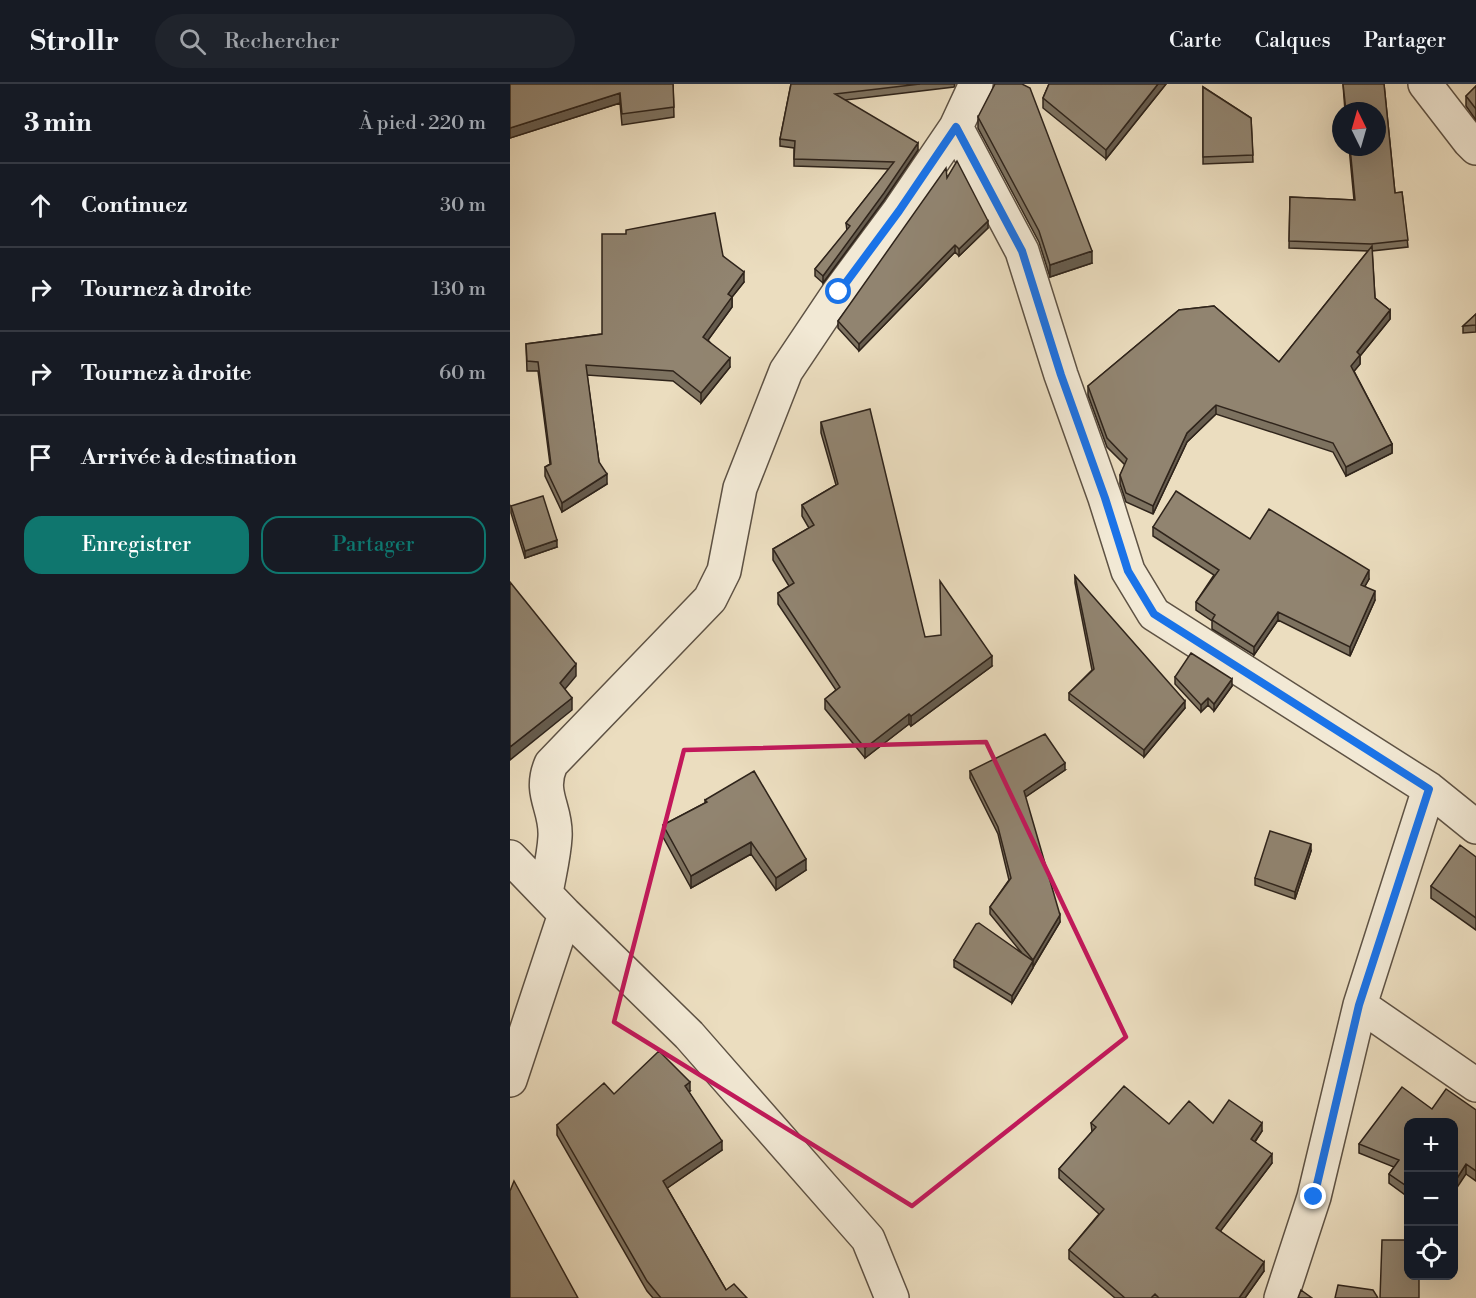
<!DOCTYPE html>
<html lang="fr">
<meta charset="utf-8">
<style>
:root{--surface:#171b24;--page:#20242c;--text:#f1f3f6;--muted:#9ea1a6;--line:#363941;--accent:#0f766e}
body{margin:0;font-family:"Libre Bodoni",serif;background:var(--page);color:var(--text)}
.controls{position:absolute;right:18px;bottom:18px;display:grid;overflow:hidden;border-radius:12px;box-shadow:0 6px 24px #0002}
.controls button{width:54px;height:54px;display:grid;place-items:center;padding:0;border:0;border-bottom:2px solid var(--line);background:var(--surface);color:var(--text);font:30px sans-serif}
.compass{position:absolute;left:822px;top:18px;width:54px;height:54px;border-radius:50%;background:var(--surface);box-shadow:0 6px 24px #0002;rotate:355deg}
.stop{position:absolute;width:18px;height:18px;margin:-14px;border:4px solid #1a73e8;border-radius:50%;background:#fff}
.stop.end{background:#1a73e8;border-color:#fff;box-shadow:0 2px 6px #0008}
.list{margin:0;padding:0;list-style:none}
h2{display:flex;justify-content:space-between;align-items:center;height:78px;margin:0;padding:0 24px;font-size:26px}
h2 small{font-size:20px;font-weight:400;color:var(--muted)}
.list li{display:grid;grid-template-columns:39px 1fr auto;gap:18px;align-items:center;box-sizing:border-box;height:84px;padding:0 24px;border-top:2px solid var(--line)}
.list b{display:block;font-size:22px;white-space:nowrap}
.list em{font-size:20px;font-style:normal;color:var(--muted)}
.actions{display:flex;gap:12px;padding:18px 24px}
.actions a{flex:1;padding:14px 0;border:2px solid var(--accent);border-radius:18px;text-align:center;font-size:21px;color:var(--accent)}
.actions .main{background:var(--accent);color:#fff}
.icon{flex:none;width:33px;height:33px;fill:none;stroke:currentColor;stroke-width:2;stroke-linecap:round;stroke-linejoin:round}
.map{position:relative;flex:none;width:966px;height:1214px;overflow:hidden}
header{display:flex;align-items:center;gap:36px;box-sizing:border-box;height:84px;padding:0 30px;background:var(--surface);border-bottom:2px solid var(--line)}
header strong{font-size:28px}
nav{display:flex;gap:33px;margin-inline-start:auto;font-size:21px}
.search{width:420px;height:54px;background:var(--page);display:flex;align-items:center;gap:15px;box-sizing:border-box;padding:0 21px;border-radius:33px;color:var(--muted);font-size:22px}
main{display:flex}
aside{flex:1;background:var(--surface)}
.map>svg:first-child{display:block}
.lines{fill:none;stroke-linecap:round;stroke-linejoin:round}
.minor-casing{stroke:#5e5244;stroke-width:36}
.minor{stroke:#f2e9d5;stroke-width:33}
.wall{fill:#7d7260;stroke:#2f241b;stroke-width:1.5}
.shaded-wall{fill:#665c4e;stroke:#2f241b;stroke-width:1.5}
.building{fill:#918470;stroke:#2f241b;stroke-width:1.5}
.route{stroke:#1a73e8;stroke-width:8}
.marked{fill:none;stroke:#c2185b;stroke-width:4.5;stroke-linejoin:round}
</style>
<header>
<strong>Strollr</strong>
<div class="search"><svg class="icon" aria-label="search" viewBox="0 0 24 24"><circle cx="10" cy="10" r="6"/><path d="M15 15l6 6"/></svg>Rechercher</div>
<nav><a>Carte</a><a>Calques</a><a>Partager</a></nav>
</header>
<main>
<aside>
<h2>3 min<small>À pied · 220 m</small></h2>
<ul class="list">
<li><svg class="icon" aria-label="ahead" viewBox="0 0 24 24"><path d="M12 20V5M6 11l6-6 6 6"/></svg><div><b>Continuez</b></div><em>30 m</em></li>
<li><svg class="icon" aria-label="right" viewBox="0 0 24 24"><path d="M7 20v-9h11M14 6l5 5-5 5"/></svg><div><b>Tournez à droite</b></div><em>130 m</em></li>
<li><svg class="icon" aria-label="right" viewBox="0 0 24 24"><path d="M7 20v-9h11M14 6l5 5-5 5"/></svg><div><b>Tournez à droite</b></div><em>60 m</em></li>
<li><svg class="icon" aria-label="arrive" viewBox="0 0 24 24"><path d="M6 21V4h12l-3 4 3 4H6"/></svg><div><b>Arrivée à destination</b></div></li>
</ul>
<div class="actions"><a class="main">Enregistrer</a><a>Partager</a></div>
</aside>
<div class="map">
<svg width="966" height="1214" viewBox="0 0 966 1214">
<rect width="100%" height="100%" fill="#ebddbf"/>
<filter id="stains"><feTurbulence type="fractalNoise" baseFrequency=".00333" numOctaves="4"/><feColorMatrix values="0 0 0 0 .2 0 0 0 0 .09 0 0 0 0 .02 0 0 0 .5 -.17"/></filter>
<radialGradient id="worn" r=".72"><stop offset=".6" stop-color="#630" stop-opacity="0"/><stop offset="1" stop-color="#630" stop-opacity=".3"/></radialGradient>
<g class="lines">
<g class="minor-casing">
<path id="minor" d="M466,0L446,43L512,167L551,291L595,414L618,487L644,530L919,705L966,743
M915,0L959,57L966,64
M0,773L55,830L179,951L358,1155L382,1214
M36,809C39,791 44,772 45,753C47,724 28,710 41,680L200,515L214,487L230,404L276,287L329,208L389,127L446,43
M850,921L966,1001
M0,996L55,830
M771,1214L804,1113L850,921L919,705"/>
</g>
<use href="#minor" class="minor"/>
</g>
<path class="wall" d="M0,0H163L164,33L112,41L110,19L0,54Z
M281,0H445L444,3L335,16L408,66L374,116L313,199L305,192V185L337,147L336,139L379,85L284,82V64L270,62V55Z
M539,0H656L596,75L533,24V14Z
M833,0H874L885,109L892,108L898,163L862,167L865,214L880,226V235L850,272V280L844,287L882,360V369L836,392L823,368L706,330L677,358L643,430L616,418L610,400V391L615,381L597,363L578,311V302L669,226L704,222L769,278L858,167L779,164L780,113L844,116L839,63H867V27H835Z
M966,2V36L956,22V12Z
M693,3L741,34L743,78L693,80Z
M468,33L582,179L540,193L529,158L468,44Z
M437,94L478,144L449,172L445,168L349,267L328,244V237Z
M213,172L234,198L222,213V223L198,256L220,283L191,319L163,297L77,291L89,378L97,400L52,428L35,392V383L40,380L28,287H17L16,260L92,250Z
M966,230V248L953,249V242Z
M311,338L415,553L482,582L401,642L399,640L355,674L315,625V615L326,606L268,520V509L279,502L263,476V465L299,444L292,432V421L326,401L311,349Z
M1,422L47,463L15,474L1,429Z
M643,443L740,455L859,495L855,502L865,516L840,572L768,536L744,571L702,545V537L686,526V518L704,491L643,452Z
M565,492L675,624L634,673L559,616V609L582,586L565,499Z
M665,593L722,602L704,627L698,621L691,628L665,600Z
M555,686L515,713L550,838L502,919L444,883V876L511,868L480,830V823L499,796L488,750L460,694V687Z
M195,716L296,786L266,806L241,770L181,804L153,753V741L195,719Z
M801,767L785,815L745,801V794Z
M966,773V846L921,814V802Z
M180,1007L179,1008L212,1066L157,1104L216,1206L237,1214H143L137,1207L47,1051V1041L104,1010Z
M922,1025L966,1026V1097L956,1090L898,1038V1113L879,1099V1090L884,1083L849,1069V1060Z
M581,1039L659,1040L703,1039L752,1047L745,1058L762,1079L710,1147L754,1187L735,1214H605L559,1175V1166L589,1130L549,1094V1085L582,1048Z"/>
<path class="shaded-wall" d="M648,0H656L596,75V66Z
M110,9V19L0,54V44Z
M408,59V66L374,116L313,199V192Z
M478,137V144L449,172V165Z
M445,161V168L349,267V260Z
M582,167V179L540,193V181Z
M234,188V198L222,213V223L193,263V253L218,210Z
M880,226V235L850,272V280L841,291V282L847,268Z
M220,274V283L191,319V309Z
M706,321V330L677,358L643,430V422L677,349Z
M882,360V369L836,392V383Z
M97,390V400L52,428V419Z
M47,456V463L15,474V467Z
M859,486V495L851,509V501Z
M865,507V516L840,572V563Z
M768,528V536L744,571V563Z
M482,572V582L401,642V632Z
M66,580V592L50,611V599Z
M722,595V602L704,627V620Z
M62,614V626L0,676V663Z
M698,614V621L691,628V621Z
M675,617V624L634,673V666Z
M399,630V640L355,674V664Z
M555,679V686L514,714V707Z
M241,758V770L181,804V792Z
M801,760V767L785,815V808Z
M296,775V786L266,806V794Z
M550,831V838L523,883V876Z
M523,877V884L502,919V912Z
M180,998V1007L175,1012V1002Z
M752,1039V1047L741,1063V1055Z
M212,1057V1066L153,1107V1097Z
M762,1070V1079L706,1153V1144Z
M956,1080V1090L944,1108V1099Z
M754,1178V1187L735,1214H729Z"/>
<path class="building" d="M0,0H163L164,23L112,30L110,9L0,44Z
M281,0H410L325,10L408,59L374,109L313,192L305,185L340,142L336,139L384,78L284,75L285,57L270,55Z
M485,0H512L520,4L582,167L540,181L529,147L468,33Z
M539,0H648L596,66L533,14Z
M833,0H874L885,109L892,108L898,156L861,160L779,157L780,113L845,116L840,63H867V27H836Z
M966,2V25L956,12Z
M693,3L741,34L743,71L693,73Z
M447,77L478,137L449,165L445,161L349,260L328,237L436,84L437,94Z
M205,129L213,172L234,188L218,210L222,213L193,253L220,274L191,309L163,287L76,281L89,378L97,390L52,419L35,383L41,380L28,278L17,277L16,260L92,250V150H116V146Z
M862,162L865,214L880,226L847,268L850,271L841,282L882,360L836,383L823,359L706,321L677,349L643,422L616,409L610,391L617,375L597,354L578,302L669,226L704,222L769,278Z
M966,230V241L953,242Z
M360,325L415,553L431,551L430,497L482,572L401,632L399,630L355,664L315,615L330,603L268,509L284,499L263,465L304,441L292,421L328,400L311,338Z
M666,407L740,455L759,425L859,486L851,501L865,507L840,563L768,528L744,563L702,536L705,531L686,518L709,486L643,443Z
M33,412L47,456L15,467L1,422Z
M565,492L675,617L634,666L559,609L584,585Z
M0,498L66,580L50,599L62,614L0,663Z
M681,569L722,595L704,620L698,614L691,621L665,593Z
M535,650L555,679L514,707L550,831L523,876L480,823L501,794L488,743L460,687Z
M244,687L296,775L266,794L241,758L181,792L153,741L197,718L195,716Z
M760,747L801,760L785,808L745,794Z
M950,761L966,773V834L921,802Z
M469,839L523,877L502,912L444,876L466,840Z
M149,967L180,998L175,1002L212,1057L153,1097L216,1206L224,1200L237,1214H151L137,1197L47,1041L94,999L104,1010Z
M614,1002L659,1040L679,1017L703,1039L719,1016L752,1039L741,1055L762,1070L706,1144L754,1178L729,1214H649L645,1210L641,1214H615L559,1166L594,1125L549,1085L586,1043L581,1039Z
M892,1003L922,1025L936,1005L966,1026V1087L956,1080L944,1099V1038H898V1103L879,1090L889,1076L849,1060Z
M4,1097L68,1214H0V1107Z
M872,1156H898V1191H909V1214H870Z
M828,1201L863,1206L868,1214H825Z
M791,1206L802,1214H788Z"/>
<g class="lines">
<path class="route" d="M329,208L389,127L446,43L512,167L551,291L595,414L618,487L644,530L919,705L849,921L804,1113"/>
</g>
<path class="marked" d="M476,658L616,953L402,1122L104,938L174,666Z"/>
<rect width="100%" height="100%" filter="url(#stains)"/>
<rect width="100%" height="100%" fill="url(#worn)"/>
</svg>
<div class="controls">
<button>+</button>
<button>−</button>
<button><svg class="icon" aria-label="locate" viewBox="0 0 24 24"><circle cx="12" cy="12" r="6"/><path d="M12 2v4M12 18v4M2 12h4M18 12h4"/></svg></button>
</div>
<svg class="compass" viewBox="-18 -18 36 36"><path d="M0-13l5 13h-10z" fill="#e53935"/><path d="M0 13l5-13h-10z" fill="#9ea1a6"/></svg>
<div class="stop" style="left:329px;top:208px"></div>
<div class="stop end" style="left:804px;top:1113px"></div>
</div>
</main>
